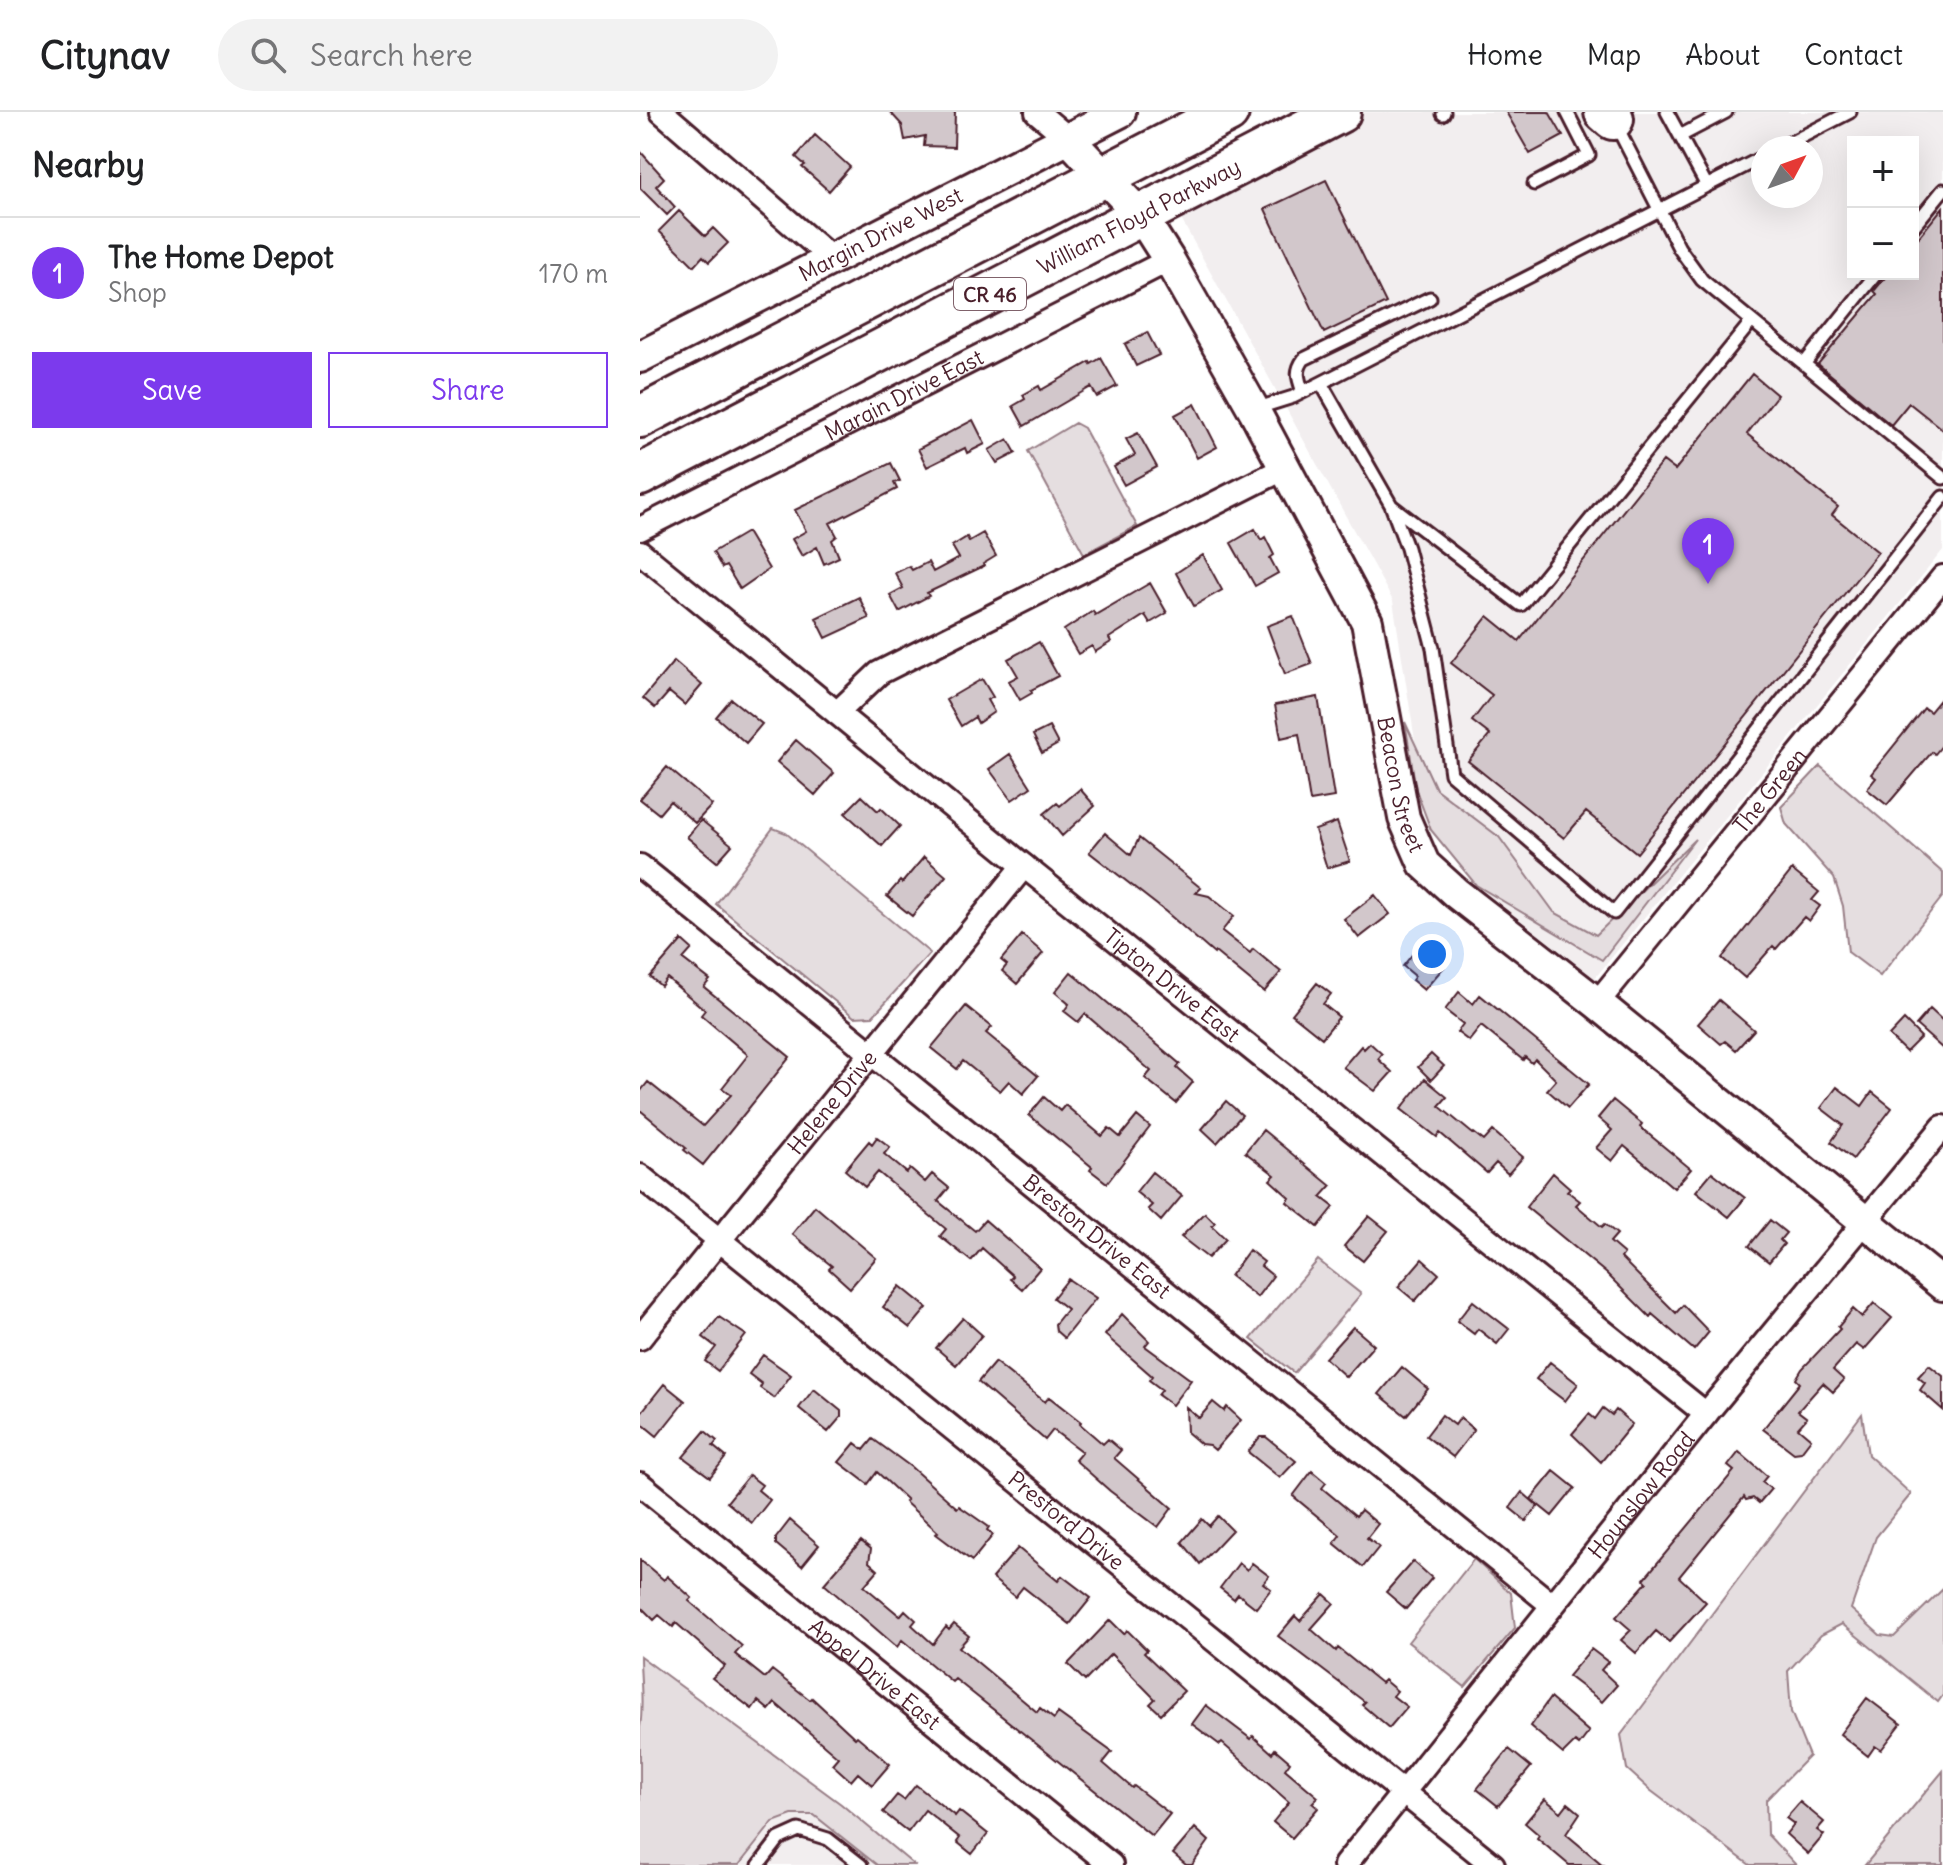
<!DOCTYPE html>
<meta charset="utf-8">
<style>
:root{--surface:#fff;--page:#f2f2f2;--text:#202124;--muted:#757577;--line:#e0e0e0;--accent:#7c3aed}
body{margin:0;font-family:Delius,sans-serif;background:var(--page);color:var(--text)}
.controls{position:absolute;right:24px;top:24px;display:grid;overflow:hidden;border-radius:0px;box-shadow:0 8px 32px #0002}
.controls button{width:72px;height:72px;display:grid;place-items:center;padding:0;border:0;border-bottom:2px solid var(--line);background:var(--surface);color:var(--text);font:40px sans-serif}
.compass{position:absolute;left:1111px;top:24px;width:72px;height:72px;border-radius:50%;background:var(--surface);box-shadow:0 8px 32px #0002;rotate:49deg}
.you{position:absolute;left:792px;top:842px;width:28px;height:28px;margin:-20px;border:6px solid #fff;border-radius:50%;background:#1a73e8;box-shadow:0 0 0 12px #1a73e833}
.badge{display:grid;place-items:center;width:52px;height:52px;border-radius:50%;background:var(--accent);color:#fff;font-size:26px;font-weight:700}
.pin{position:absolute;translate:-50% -66px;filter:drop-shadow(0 2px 4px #0008)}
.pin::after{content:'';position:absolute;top:42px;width:28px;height:24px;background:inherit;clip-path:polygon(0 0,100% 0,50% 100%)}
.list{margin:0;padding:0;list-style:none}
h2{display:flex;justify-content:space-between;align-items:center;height:104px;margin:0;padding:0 32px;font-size:34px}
h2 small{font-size:26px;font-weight:400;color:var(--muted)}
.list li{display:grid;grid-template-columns:52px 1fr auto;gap:24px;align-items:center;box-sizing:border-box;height:112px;padding:0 32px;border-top:2px solid var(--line)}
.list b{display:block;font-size:30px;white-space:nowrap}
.list p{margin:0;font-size:26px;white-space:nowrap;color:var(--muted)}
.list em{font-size:26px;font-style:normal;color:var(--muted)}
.actions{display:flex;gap:16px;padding:24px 32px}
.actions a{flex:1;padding:18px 0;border:2px solid var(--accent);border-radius:0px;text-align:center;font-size:28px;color:var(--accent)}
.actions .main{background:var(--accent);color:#fff}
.icon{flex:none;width:44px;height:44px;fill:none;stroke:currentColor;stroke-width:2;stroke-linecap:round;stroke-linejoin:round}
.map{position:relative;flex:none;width:1303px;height:1753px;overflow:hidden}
header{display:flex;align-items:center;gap:48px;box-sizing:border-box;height:112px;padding:0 40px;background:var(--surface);border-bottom:2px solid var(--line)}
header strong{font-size:38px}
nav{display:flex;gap:44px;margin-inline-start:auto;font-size:28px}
.search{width:560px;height:72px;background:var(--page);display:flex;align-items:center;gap:20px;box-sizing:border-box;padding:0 28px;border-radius:44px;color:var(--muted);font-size:30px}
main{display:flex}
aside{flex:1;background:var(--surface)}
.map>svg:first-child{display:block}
.built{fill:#f2eeef;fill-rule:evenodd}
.green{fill:#e5dee0;stroke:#987e86;stroke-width:2}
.building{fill:#d2c7cb;stroke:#4a1f2b;stroke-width:2}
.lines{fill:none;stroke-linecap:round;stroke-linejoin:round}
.lane-casing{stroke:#4a1f2b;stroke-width:17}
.street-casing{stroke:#4a1f2b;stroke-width:28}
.secondary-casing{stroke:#4a1f2b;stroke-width:36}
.highway-casing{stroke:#4a1f2b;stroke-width:46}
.lane{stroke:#fff;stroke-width:11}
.street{stroke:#fff;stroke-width:22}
.secondary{stroke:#fff;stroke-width:30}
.highway{stroke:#fff;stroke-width:40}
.labels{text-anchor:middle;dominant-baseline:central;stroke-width:8;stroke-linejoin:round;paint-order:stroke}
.shield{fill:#fff;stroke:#80626b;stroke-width:2}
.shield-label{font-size:20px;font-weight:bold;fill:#4a1f2b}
.street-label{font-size:22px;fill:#4a1f2b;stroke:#fff}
</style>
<header>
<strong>Citynav</strong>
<div class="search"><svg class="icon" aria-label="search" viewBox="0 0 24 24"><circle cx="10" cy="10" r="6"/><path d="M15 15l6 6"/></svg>Search here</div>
<nav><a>Home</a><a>Map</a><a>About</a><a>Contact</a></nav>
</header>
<main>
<aside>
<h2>Nearby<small></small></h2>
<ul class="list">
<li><span class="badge">1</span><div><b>The Home Depot</b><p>Shop</p></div><em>170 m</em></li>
</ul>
<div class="actions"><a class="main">Save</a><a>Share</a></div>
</aside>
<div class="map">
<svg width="1303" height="1753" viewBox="0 0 1303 1753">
<rect width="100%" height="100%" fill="#fff"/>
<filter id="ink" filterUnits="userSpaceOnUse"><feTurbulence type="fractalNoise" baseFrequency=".0125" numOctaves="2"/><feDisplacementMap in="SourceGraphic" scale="16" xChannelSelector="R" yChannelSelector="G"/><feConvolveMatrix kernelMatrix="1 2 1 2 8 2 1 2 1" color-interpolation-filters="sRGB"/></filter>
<g filter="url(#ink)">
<path class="built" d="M658,0H1303V438L955,866L836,773L785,692L753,489L522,73ZM1213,30H1273V162H1213ZM1123,36H1171V84H1123Z
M158,1667L262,1753H85Z"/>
<path class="green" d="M435,311L444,316L497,414L444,442L388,339Z
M765,610L796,677L859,725L914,800L956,823L1055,727L962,848L836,773L791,718L776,678Z
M1180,654L1303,761V784L1240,864L1208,840L1203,794L1194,766L1146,712L1141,695Z
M133,716L146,721L290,841L233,904L214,905L76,792Z
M678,1148L721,1182L654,1261L611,1227Z
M1222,1302L1228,1343L1271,1382L1236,1425L1211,1497L1240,1523L1254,1525L1303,1477V1583L1298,1590L1202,1512L1181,1523L1148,1559L1151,1600L1169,1644L1126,1688L1127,1722L1156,1753H1110L1010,1678L987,1657L981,1623Z
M834,1447L871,1481L875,1516L825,1575L768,1530Z
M0,1544L201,1692L274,1753H237L174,1703H152L133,1710L99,1753H0V1615C4,1591 0,1568 0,1544Z
M1303,1659V1753H1225Z"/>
<path class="building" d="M250,0H315L314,35L284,34L285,24L265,28L262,13Z
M866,0H909L923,24L890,42Z
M175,23L210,55L189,79L162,55L165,53L156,45Z
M0,39L24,66L16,74L35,95L27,103L0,76Z
M686,68L746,191L684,221L625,97Z
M1303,95V318L1269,291L1251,313L1178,252L1237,182L1234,179L1248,162H1273V132Z
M39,99L65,124L73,116L88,131L69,150L63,144L54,154L19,119Z
M507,220L519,243L496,254L485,232Z
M461,246L477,274L457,285L451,275L384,314L373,294L385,287L383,283L399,274L401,278L450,250L451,252Z
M1112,262L1137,283L1107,322L1198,395L1192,403L1238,440L997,741L946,700L924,726L828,649L850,623L832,609L852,583L811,551L848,504L879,529L1023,349L1035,358Z
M555,292L577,335L557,346L535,303Z
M333,308L345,332L327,341L325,336L287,355L278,337Z
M498,321L517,355L484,373L474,355L495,343L486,327Z
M368,327L376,341L357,351L349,338Z
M251,351L260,369L254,371L257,377L190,411L197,424L192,428L199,445L184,452L177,435L162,444L152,427L166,419L155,398Z
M615,417L621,428L625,425L634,443L630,446L638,461L615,474L591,431Z
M107,420L129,457L100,477L86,454L82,456L73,440Z
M343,421L356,444L343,452L344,454L287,481L289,484L259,500L250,483L263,476L255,461L269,454L272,458L288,450L293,460L319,446L312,434L327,425L329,429Z
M563,443L582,478L554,494L536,461Z
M510,471L527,501L510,511L505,503L469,526L471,530L455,540L452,534L438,542L424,518L453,499L455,503Z
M219,485L229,506L186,526L176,506Z
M653,504L672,552L645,562L627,514Z
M399,530L418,564L391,578L392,581L380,588L369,569L378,564L368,547Z
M34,549L62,573L45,593L29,580L15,596L3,586Z
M342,567L353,585L347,588L354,600L338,611L335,605L321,614L306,588Z
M1303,584V632L1295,642L1292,640L1247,693L1227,677L1236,666L1231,662L1284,596L1290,600Z
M678,585L694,685L670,689L659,622L641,626L635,593Z
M91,587L122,612L106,631L76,605Z
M409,615L418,632L402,641L393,623Z
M156,628L194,661L175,683L137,650Z
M370,642L391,675L372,688L349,657Z
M27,655L72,693L55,711L30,689L19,702L0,687Z
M440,677L455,694L422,724L404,702L417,691L420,694Z
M222,684L238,699L241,696L260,714L242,734L205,701Z
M61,708L92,733L77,750L47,725Z
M697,710L710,749L687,756L675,718Z
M465,721L491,743L499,726L561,776L556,781L569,784L594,804L582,819L610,841L613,837L641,860L624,880L575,840L574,842L526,800L449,740Z
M284,745L306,764L272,804L247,784L260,769L262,771Z
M1152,758L1179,780L1172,788L1180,794L1169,809L1164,805L1136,837L1133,834L1105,866L1082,846Z
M735,783L750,802L719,826L704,807Z
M382,823L403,841L377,872L362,859L367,853L361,848Z
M42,828L52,837L43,847L70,868L64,875L150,945L63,1053L44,1038L46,1036L0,998V980L8,970L63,1014L91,983L82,976L108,943L61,903L65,898L27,866L21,874L10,865Z
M779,834L804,855L784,878L772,868L775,864L763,854Z
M431,860L540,952L537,956L553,970L536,991L505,966L511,959L445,902L438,910L424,899L429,892L415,880Z
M677,871L691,882L683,892L699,905L682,926L652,902Z
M819,880L833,892L840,883L949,972L928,996L907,978L916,968L895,947L892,951L885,945L883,948L841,914L829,929L817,920L823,912L805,898Z
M1079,888L1114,918L1096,938L1085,929L1081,932L1058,912Z
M326,894L352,915L346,921L398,964L383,982L369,969L360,979L323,949L317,957L291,936Z
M1290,897L1303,909V937L1276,913Z
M1264,908L1281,925L1266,940L1249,924Z
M730,931L742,942L738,947L752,960L735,979L703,955L721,934L724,937Z
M791,942L804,954L791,968L778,955Z
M785,967L807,985L799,994L833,1022L834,1021L844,1029L853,1019L883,1045L868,1062L856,1051L847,1061L800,1021L797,1025L761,997Z
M1197,975L1222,994L1232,980L1252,996L1213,1047L1191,1030L1203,1013L1181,996Z
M404,985L420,999L425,993L462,1024L469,1016L480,1025L497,1004L510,1015L467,1071L450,1058L452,1055L389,1003Z
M973,988L1002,1012L1000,1015L1051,1057L1034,1076L984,1034L972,1049L956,1036L972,1018L958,1006Z
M586,989L602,1003L577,1031L562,1017Z
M623,1018L691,1074L681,1085L694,1095L678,1115L647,1090L650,1086L630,1068L635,1063L605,1040Z
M237,1025L250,1035L244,1042L267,1061L270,1057L285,1070L292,1062L309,1076L298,1089L335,1119L345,1108L400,1156L382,1177L370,1167L373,1164L342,1136L331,1149L300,1124L306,1117L238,1060L225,1075L205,1058L229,1029L232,1032Z
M512,1060L542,1084L521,1109L508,1097L512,1093L496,1080Z
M1072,1060L1105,1086L1089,1105L1056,1079Z
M913,1061L930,1076L927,1079L940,1089L936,1093L962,1115L965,1112L977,1122L970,1130L984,1142L981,1146L1036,1201L1043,1193L1069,1220L1054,1238L1012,1202L1010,1205L967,1162L886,1095Z
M175,1094L236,1146L210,1176L189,1157L192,1154L152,1122Z
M565,1101L575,1111L572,1114L586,1127L568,1146L541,1125Z
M729,1104L748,1119L723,1149L704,1134Z
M1130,1108L1146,1121L1140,1128L1144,1132L1129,1150L1109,1134Z
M609,1138L624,1150L621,1154L633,1164L617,1185L590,1164Z
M782,1147L799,1162L775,1189L758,1175Z
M428,1167L456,1186L424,1226L416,1219L415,1212L427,1197L413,1186Z
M260,1174L287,1196L270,1216L243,1195Z
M833,1189L869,1217L857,1232L838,1217L834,1222L817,1209Z
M1234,1191L1252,1206L1224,1238L1216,1232L1193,1258L1204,1268L1193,1280L1183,1271L1158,1299L1167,1306L1158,1316L1171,1327L1161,1340L1154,1341L1123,1317L1160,1271L1156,1267L1162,1257L1200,1217L1198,1215L1213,1197L1222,1205Z
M482,1202L509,1229L505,1234L551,1268L532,1293L518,1283L522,1278L509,1268L512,1264L465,1223Z
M79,1205L106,1223L78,1259L65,1249L76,1235L63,1225Z
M323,1206L342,1223L316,1253L296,1236Z
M713,1215L734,1233L706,1265L685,1246Z
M123,1243L151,1263L134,1286L120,1276L122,1272L109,1262Z
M355,1250L405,1290L409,1285L441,1310L440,1312L463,1332L468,1327L481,1338L474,1346L532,1396L518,1415L470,1379L435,1348L442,1340L413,1318L405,1328L338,1270Z
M910,1250L938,1272L925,1289L896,1267Z
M1289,1253L1303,1264V1298L1280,1278L1285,1271L1278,1265Z
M762,1255L788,1277L766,1304L739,1282Z
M24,1272L45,1289L17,1324L0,1310V1302Z
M174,1277L201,1299V1305L188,1320L159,1296Z
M573,1290L584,1299L587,1295L601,1308L575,1338L569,1333L561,1332L547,1320L546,1295L559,1306Z
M963,1296L972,1303L976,1298L992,1312L961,1350L932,1322L949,1302L955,1307Z
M802,1303L815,1313L820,1306L834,1318L813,1345L786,1324Z
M65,1319L77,1329L73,1334L86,1345L70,1365L43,1345Z
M620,1325H626L656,1349L640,1366L608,1340Z
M233,1327L271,1355L317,1396L319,1394L349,1415L347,1418L353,1423L332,1449L296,1422L298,1420L265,1390L267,1388L237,1360L228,1372L199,1350L215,1331L224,1338Z
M1099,1340L1127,1364L1122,1370L1131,1377L1119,1391L1113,1386L1106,1388L1104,1385L1039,1465L1066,1490L1029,1530L1016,1519L996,1541L981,1528L991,1518L976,1505L1007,1470L1004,1467L1094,1359L1088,1354Z
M672,1359L686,1371L682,1376L716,1404L721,1398L738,1412L727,1426L739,1435L723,1455L694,1431L700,1423L653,1384Z
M914,1359L935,1376L912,1404L891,1387Z
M109,1363L122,1373L118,1378L130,1388L112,1411L87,1390Z
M882,1380L898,1394L886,1409L870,1396Z
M578,1404L592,1418L560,1452L542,1430L562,1407L569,1414Z
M150,1408L179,1433L162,1454L136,1432V1426Z
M221,1429L231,1437L229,1450L238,1458L224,1474L260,1504L265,1498L276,1508L272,1513L293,1532L306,1515L309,1518L314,1512L329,1524L319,1535L397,1600L400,1596L414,1607L418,1601L472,1640L463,1651L492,1676L494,1674L530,1702L512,1724L315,1567L312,1570L262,1528L257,1535L184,1472Z
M378,1436L418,1469L422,1464L451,1486L430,1512L383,1475L375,1485L352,1466Z
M0,1448L24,1468L27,1464L52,1486L49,1489L102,1534L95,1542L125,1566L132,1558L170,1588L172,1586L215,1626L217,1624L250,1652L232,1673L218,1661L211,1669L192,1652L198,1645L135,1591L129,1598L118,1589L112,1597L72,1566L85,1554L36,1511L33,1515L19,1503L14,1508L0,1494Z
M773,1449L792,1466L766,1497L746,1480Z
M599,1451L607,1458L612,1451L629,1464L623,1471L631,1477L616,1496L598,1482L594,1487L580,1476Z
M684,1482L694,1491L671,1517L696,1539L698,1536L741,1571L744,1568L757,1579L753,1584L767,1595L749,1616L722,1593L725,1590L638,1524L655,1504L660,1509Z
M470,1508L484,1522L487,1518L507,1538L504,1541L544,1579L521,1602L510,1592L515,1587L471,1542L445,1569L428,1552Z
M951,1537L968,1550L961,1558L977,1573L962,1590L928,1564Z
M910,1586L949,1620L939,1633L935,1630L923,1642L890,1614Z
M1227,1586L1261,1612L1241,1638L1235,1634L1228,1644L1200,1622Z
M566,1593L611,1627L613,1624L632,1641L635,1637L650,1650L645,1657L678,1685L672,1691L678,1696L652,1726L633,1710L649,1690L582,1631L580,1633L552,1612Z
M869,1637L891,1655L858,1694L837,1677Z
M276,1673L315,1704L319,1699L348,1722L332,1742L317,1730L320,1726L285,1698L268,1720L243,1700L257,1683L264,1688Z
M905,1687L921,1700L928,1691L940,1701L926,1722L963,1753H929L897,1726L899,1723L885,1711Z
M1160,1690L1184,1710L1177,1718L1184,1723L1168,1742L1146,1722L1154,1712L1146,1706Z
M555,1716L569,1729L552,1753H546L533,1742Z"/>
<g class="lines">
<g class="lane-casing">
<path id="lane" d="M1027,0L1067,74
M803,2L804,0
M975,11L1039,136L1062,168L1303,366
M1040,24L1086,0
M1140,36L1210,0
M894,72L949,43L927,0
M1273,115L1303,78
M1164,252L1236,162
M681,271L751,393L767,436L793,536L811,662L974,801L1303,385
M663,280C658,266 655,259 664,247L790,186
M615,297L653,285L681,271L1123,45
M752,394L881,493L1112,209
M119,1753L139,1727L159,1718L188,1727L221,1753"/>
</g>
<g class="street-casing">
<g id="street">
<path d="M22,0L191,146"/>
<path d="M397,0L429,27"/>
<path id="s1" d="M0,417L529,148"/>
<path id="s2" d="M0,440L384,754L1066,1302"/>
<path d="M197,601L239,561L645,356"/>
<path id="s3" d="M0,754L912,1493"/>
<path id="s4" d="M957,891L1303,465"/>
<path id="s5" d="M0,1064L853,1753"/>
<path id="s6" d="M0,1226L384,754"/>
<path id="s7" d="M0,1372L471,1753"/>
<path id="s8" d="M705,1753L1066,1302L1303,1015"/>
</g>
</g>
<g class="secondary-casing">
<g id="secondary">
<path id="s9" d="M429,27L501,104L529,148L614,298L727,510L764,706L784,752L816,781L957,891L1303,1173"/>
<path id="s10" d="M0,245L480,0"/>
</g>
</g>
<g class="highway-casing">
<g id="highway">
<path d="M965,0L973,7"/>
<path d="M0,305L588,0"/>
<path id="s11" d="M0,363L700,0"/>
</g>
</g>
<use href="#lane" class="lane"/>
<use href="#street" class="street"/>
<use href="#secondary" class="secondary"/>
<use href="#highway" class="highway"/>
</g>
</g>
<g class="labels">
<rect class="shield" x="314" y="166" width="72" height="32" rx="6"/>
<g class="shield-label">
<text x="350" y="182">CR 46</text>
</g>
<g class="street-label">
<text stroke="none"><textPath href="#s11" startOffset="562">William Floyd Parkway</textPath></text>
<text stroke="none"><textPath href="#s10" startOffset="270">Margin Drive West</textPath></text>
<text stroke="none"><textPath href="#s1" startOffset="296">Margin Drive East</textPath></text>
<text stroke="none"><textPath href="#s9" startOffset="736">Beacon Street</textPath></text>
<text stroke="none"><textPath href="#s4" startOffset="274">The Green</textPath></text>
<text stroke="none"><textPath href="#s2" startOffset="686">Tipton Drive East</textPath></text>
<text stroke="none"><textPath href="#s6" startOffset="304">Helene Drive</textPath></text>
<text stroke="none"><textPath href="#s3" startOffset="588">Breston Drive East</textPath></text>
<text stroke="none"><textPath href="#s8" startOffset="474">Hounslow Road</textPath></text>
<text stroke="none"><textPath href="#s5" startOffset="548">Presford Drive</textPath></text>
<text stroke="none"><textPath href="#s7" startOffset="302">Appel Drive East</textPath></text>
</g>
</g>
</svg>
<div class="controls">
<button>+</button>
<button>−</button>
</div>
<svg class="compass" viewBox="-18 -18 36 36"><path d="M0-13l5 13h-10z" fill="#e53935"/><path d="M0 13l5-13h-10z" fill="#757577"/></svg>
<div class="you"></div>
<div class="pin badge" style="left:1068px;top:472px">1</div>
</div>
</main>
